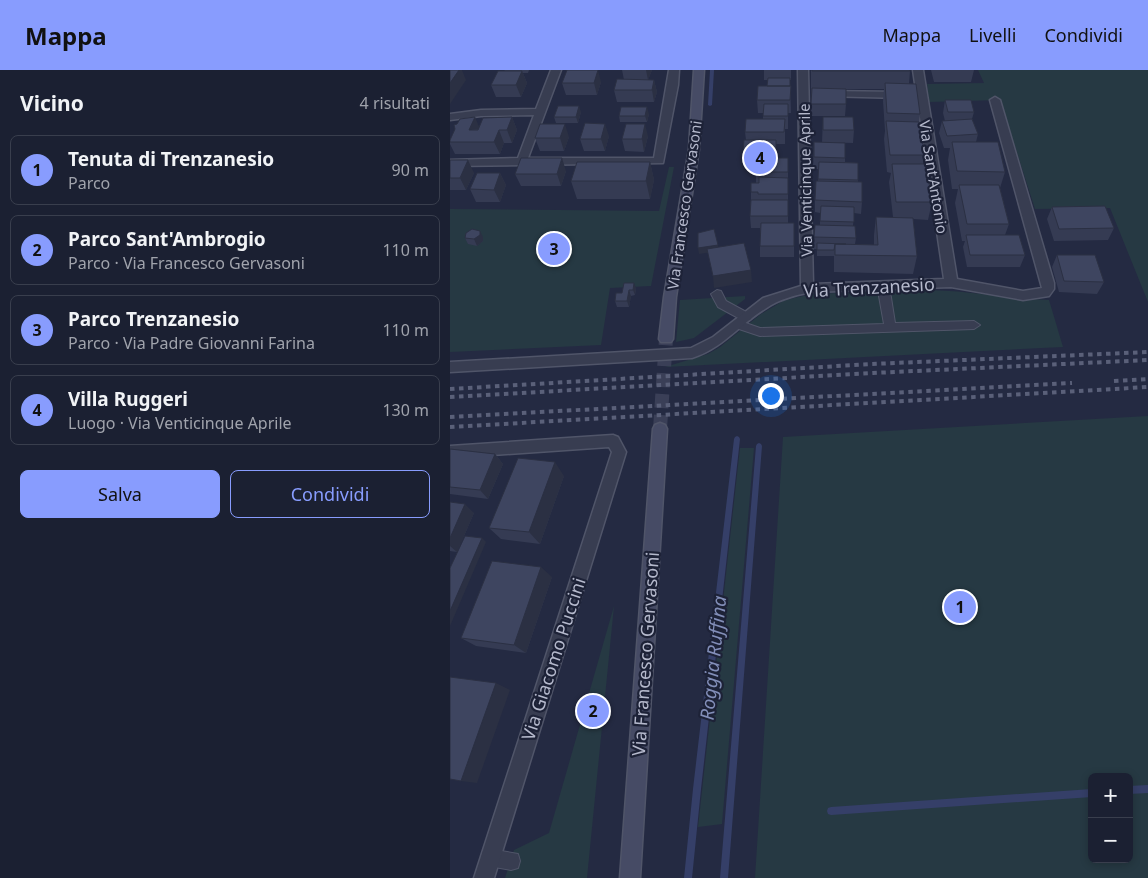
<!DOCTYPE html>
<html lang="it">
<meta charset="utf-8">
<style>
:root{--surface:#1b2032;--page:#282d3e;--text:#f1f3f6;--muted:#a0a3ac;--line:#393e4d;--accent:#889cfe}
body{margin:0;font-family:"Noto Sans",sans-serif;background:var(--page);color:var(--text)}
.controls{position:absolute;right:15px;bottom:15px;display:grid;overflow:hidden;border-radius:8px;box-shadow:0 2px 8px #0003}
.controls button{width:45px;height:45px;display:grid;place-items:center;padding:0;border:0;border-bottom:1px solid var(--line);background:var(--surface);color:var(--text);font:25px sans-serif}
.you{position:absolute;left:320px;top:325px;width:18px;height:18px;margin:-12px;border:4px solid #fff;border-radius:50%;background:#1a73e8;box-shadow:0 0 0 8px #1a73e833}
.badge{display:grid;place-items:center;width:32px;height:32px;border-radius:50%;background:var(--accent);color:#111;font-size:16px;font-weight:700}
.pin{position:absolute;translate:-50% -50%;border:2px solid #fff;box-shadow:0 1px 5px #0006}
.list{margin:0;padding:0;list-style:none}
h2{display:flex;justify-content:space-between;align-items:center;height:65px;margin:0;padding:0 20px;font-size:21px}
h2 small{font-size:16px;font-weight:400;color:var(--muted)}
.list li{display:grid;grid-template-columns:32px 1fr auto;gap:15px;align-items:center;box-sizing:border-box;height:70px;margin:0 10px 10px;padding:0 10px;border:1px solid var(--line);border-radius:8px}
.list b{display:block;font-size:19px;white-space:nowrap}
.list p{margin:0;font-size:16px;white-space:nowrap;color:var(--muted)}
.list em{font-size:16px;font-style:normal;color:var(--muted)}
.actions{display:flex;gap:10px;padding:15px 20px}
.actions a{flex:1;padding:11px 0;border:1px solid var(--accent);border-radius:8px;text-align:center;font-size:18px;color:var(--accent)}
.actions .main{background:var(--accent);color:#111}
.map{position:relative;flex:none;width:698px;height:808px;overflow:hidden}
header{display:flex;align-items:center;gap:30px;box-sizing:border-box;height:70px;padding:0 25px;background:var(--accent);color:#111}
header strong{font-size:24px}
nav{display:flex;gap:28px;margin-inline-start:auto;font-size:18px}
main{display:flex}
aside{flex:1;background:var(--surface)}
.map>svg:first-child{display:block}
.green{fill:#263943;fill-rule:evenodd}
.lines{fill:none;stroke-linecap:round;stroke-linejoin:round}
.stream{fill:#353f68;fill-rule:evenodd}
.secondary-tunnel{stroke:#3a3f57;stroke-width:14;stroke-dasharray:14 7;stroke-linecap:butt}
.lane-casing{stroke:#505569;stroke-width:2}
.street-casing{stroke:#505569;stroke-width:3}
.secondary-casing{stroke:#505569;stroke-width:3}
.lane{fill:#383d51;fill-rule:evenodd}
.street{fill:#383d51;fill-rule:evenodd}
.secondary{fill:#464b65;fill-rule:evenodd}
.rail{stroke:#5a6079;stroke-width:4;stroke-dasharray:4.5 4.5;stroke-linecap:butt}
.wall{fill:#353b53}
.shaded-wall{fill:#2b3043}
.building{fill:#3e4560;stroke:#2b3043}
.labels{text-anchor:middle;dominant-baseline:central;stroke-width:4.5;stroke-linejoin:round;paint-order:stroke}
.far-street-label{font-size:15px;fill:#b5b9cc;stroke:#1d2237}
.street-label{font-size:18px;fill:#b5b9cc;stroke:#1d2237}
.water-label{font-size:19px;font-style:italic;fill:#828eb8;stroke:#1d2237}
</style>
<header>
<strong>Mappa</strong>
<nav><a>Mappa</a><a>Livelli</a><a>Condividi</a></nav>
</header>
<main>
<aside>
<h2>Vicino<small>4 risultati</small></h2>
<ul class="list">
<li><span class="badge">1</span><div><b>Tenuta di Trenzanesio</b><p>Parco</p></div><em>90 m</em></li>
<li><span class="badge">2</span><div><b>Parco Sant'Ambrogio</b><p>Parco · Via Francesco Gervasoni</p></div><em>110 m</em></li>
<li><span class="badge">3</span><div><b>Parco Trenzanesio</b><p>Parco · Via Padre Giovanni Farina</p></div><em>110 m</em></li>
<li><span class="badge">4</span><div><b>Villa Ruggeri</b><p>Luogo · Via Venticinque Aprile</p></div><em>130 m</em></li>
</ul>
<div class="actions"><a class="main">Salva</a><a>Condividi</a></div>
</aside>
<div class="map">
<svg width="698" height="808" viewBox="0 0 698 808">
<rect width="100%" height="100%" fill="#242a42"/>
<path class="green" d="M528,0H698V232L660,138L585,139L550,30L479,32L477,14L534,13Z
M219,97H224L201,216L160,218L151,275L0,282V139L209,141Z
M471,220C514,220 556,228 599,230L613,277L215,297L258,284L270,277L311,244L333,231L344,228L363,224Z
M295,226V229L244,268L226,272L230,230Z
M698,346V808H305L333,367ZM642,707H679V789H642Z
M290,378H304L272,754L248,757Z
M164,536L137,808H55L64,780L99,763Z"/>
<g class="lines">
<path class="stream" d="M260,0H264L262,35L260,36L258,35Z
M287,366L289,367L290,369L251,719L242,808H234L243,719L284,369L285,367Z
M309,373L311,374L312,376L278,808H270L306,376L307,374Z
M698,715V723L679,724V716Z
M642,719V727L381,745L378,744L377,741L378,738L381,737Z"/>
<path class="secondary-tunnel" d="M210,359L216,269"/>
<g class="lane-casing">
<path id="lane" d="M433,211L439,215L445,253L524,251L530,255L524,259L310,266L283,257L281,254L287,250L310,258L434,254L427,215Z
M267,220L271,221L276,231L300,244L302,247L300,250H292L268,237L261,224Z
M40,779L68,784L70,791L68,798L61,800L33,795L31,788L33,781Z"/>
</g>
<g class="street-casing">
<path id="street" d="M101,0H111L78,88H204L219,0H229L228,15L213,93L0,96V90L68,88L84,45L31,46L0,50V44L31,40L86,39Z
M348,0H358L363,214L494,209L463,0H473L507,209L573,221L592,218L540,30L545,27L550,30L604,213V219L599,226L573,230L501,217L362,222C345,225 329,229 315,239C289,255 272,279 242,288L0,302V292L241,278L263,267L313,228L351,216Z
M375,21L452,22L457,25L452,28L372,26L370,24Z
M163,365L168,367L176,382L44,808H24L162,382L159,377L0,388V376Z"/>
</g>
<g class="secondary-casing">
<path id="secondary" d="M244,0H254L249,79L226,227L223,269L221,272H211L209,269L214,227L239,79Z
M210,353L215,355L217,359L190,808H170L203,359L205,355Z"/>
</g>
<use href="#lane" class="lane"/>
<use href="#street" class="street"/>
<use href="#secondary" class="secondary"/>
<path class="rail" d="M664,311L698,309
M0,319L422,294L698,282
M0,327L423,303L698,290
M0,347L622,313
M0,357L698,317"/>
</g>
<path class="wall" d="M55,0H79L78,3H73L77,13L71,27H46L41,15Z
M172,0H202L198,10H204L207,22L204,32H167L164,20L174,10Z
M314,0H341V10H340L341,43H338V59H335V74H326V88H338V153H344V187H310V158H301L300,146L301,130V122L306,113V94H294L293,82L296,70L295,62L313,49V43H308L307,30L317,16L318,10H314Z
M361,0L460,1L459,14L470,44L469,52L475,85L473,94L482,132L478,150L463,149L467,186L463,204L384,202V186H367V179H364L365,155H370V143L365,142V130L368,111V99H363L364,72L395,73V92L408,93V112L412,132L411,144L404,143L403,156L406,168L405,174L424,175V165L426,147H443L439,112L441,103L437,102L434,69L435,61L433,31L434,19H381L396,34L395,46H361Z
M481,0H524L521,12H484Z
M151,12L147,25H116L112,13Z
M495,30L524,42L522,49L528,64L526,72L555,102L550,118L559,154L555,165L575,185L570,197H517L513,177L515,171H512L505,133L508,119H502L498,90L500,78H494L489,63L492,51H495L493,43Z
M131,42L128,53H106L104,47Z
M199,44L197,52H170L169,46Z
M62,47L67,60L62,73H54L50,84H5L0,74V70L29,56Z
M373,47L404,60L403,73L372,72Z
M159,66L155,81H134L130,69Z
M198,66L194,82L175,81L172,69Z
M119,67L114,81H90L85,68Z
M0,90L24,103L16,120H0Z
M200,92L204,110L200,129H127L121,111Z
M116,101L111,116H71L65,104Z
M50,103L56,115L50,132H26L20,119Z
M602,137L664,158L658,170L604,171L597,149Z
M33,167V171L27,176L18,174L15,168Z
M607,185L654,212L647,224L609,222L602,197Z
M174,213L186,218L185,225L181,226L179,237H167L165,231L172,223Z
M0,379L45,384L53,394L38,429L0,424Z
M114,406L90,474L51,469L39,458Z
M0,432L24,443L7,482L0,481Z
M102,507L76,583L26,576L11,568Z"/>
<path class="shaded-wall" d="M9,0H12L16,10L0,34V13Z
M148,0L151,12L147,25L144,13Z
M196,0H202L198,10Z
M72,1L77,13L71,27L66,15Z
M204,10L207,22L204,32L202,20Z
M129,36L131,42L128,53L126,47Z
M197,37L199,44L197,52L195,46Z
M25,47L30,59L19,60Z
M62,47L67,60L62,73L57,60Z
M115,54L119,67L114,81L110,68Z
M155,54L159,66L155,81L151,69Z
M195,54L198,66L194,82L192,69Z
M49,60L54,73L50,84L44,72Z
M112,88L116,101L111,116L107,104Z
M18,90L24,103L16,120L10,108Z
M200,92L204,110L200,129L196,111Z
M50,103L56,115L50,132L44,120Z
M30,161L33,167V171L27,176L24,169Z
M268,175L269,181L249,184L248,178Z
M301,200L302,212L264,218L263,206Z
M184,213L186,218L185,225L183,220Z
M179,220L181,226L179,237L177,231Z
M45,384L53,394L38,429L30,420Z
M105,392L114,406L90,474L79,462Z
M15,434L24,443L7,482L0,476V468Z
M32,468L36,472L0,556V541Z
M91,497L102,507L76,583L64,575Z
M46,613L60,620L27,713L11,711Z"/>
<path class="building" d="M0,0H9L0,13Z
M117,0H148L144,13H112Z
M362,0H460V1H362Z
M48,1H72L66,15H41Z
M318,8H340V16H317Z
M167,9L204,10L202,20H164Z
M435,13L466,14L470,44L437,43Z
M308,16H341L340,30H307Z
M362,18L396,19V34H361Z
M495,30H521L524,42H498Z
M314,34H338V46H313Z
M108,36H129L126,47H104Z
M171,37H197L195,46H169Z
M25,47L19,60H28L33,48L62,47L57,60H49L44,72H0V70L5,59L4,55L7,54L10,49Z
M373,47H403L404,60H373Z
M296,49H335L334,62H295Z
M522,49L528,64L497,66L492,51Z
M436,51L469,52L475,85H440Z
M135,53L155,54L151,69H130Z
M90,54H115L110,68H85Z
M176,54H195L192,69H172Z
M294,70H326V82H293Z
M364,72L395,73V88L364,87Z
M502,72H548L555,102L507,101Z
M71,88H112L107,104H65Z
M306,88H338V102H306Z
M0,90H18L10,108H0Z
M127,92H200L196,111H121Z
M369,92L408,93V110L368,109Z
M442,94H476L482,132H446Z
M27,103H50L44,120L20,119Z
M309,107L338,108V124H308V122H301V113H309Z
M366,111L412,112V132L365,130Z
M509,115H549L559,154H517Z
M301,130H338V146H300Z
M371,136L404,137V152L370,151Z
M655,136L664,158L609,159L602,137Z
M426,147L463,148L467,186L385,185V174L428,175Z
M311,153H344V176H310Z
M365,155L405,156L406,168L364,167Z
M22,159L30,161V165L24,169L15,168L16,163Z
M264,159L268,175L248,178V163Z
M516,165H569L575,185H520Z
M294,173L301,200L263,206L257,179Z
M367,173L396,174H385L384,180H367Z
M607,185H645L654,212L614,211Z
M174,213H184L183,220H179L177,231H165L166,223H172Z
M0,379L45,384L30,420L0,417Z
M68,388L105,392L79,462L39,458Z
M0,432L15,434L0,468Z
M15,466L32,468L0,541V498Z
M42,491L91,497L64,575L11,568Z
M0,607L46,613L11,711L0,709Z"/>
<g class="labels">
<g class="far-street-label">
<text transform="translate(484 107) rotate(81)">Via Sant'Antonio</text>
<text transform="translate(355 110) rotate(-91)">Via Venticinque Aprile</text>
<text transform="translate(234 135) rotate(-82)">Via Francesco Gervasoni</text>
</g>
<g class="street-label">
<text transform="translate(419 217) rotate(-3)">Via Trenzanesio</text>
<text transform="translate(195 584) rotate(-86)">Via Francesco Gervasoni</text>
<text transform="translate(103 589) rotate(-72)">Via Giacomo Puccini</text>
</g>
<g class="water-label">
<text transform="translate(263 588) rotate(-84)">Roggia Ruffina</text>
</g>
</g>
</svg>
<div class="controls">
<button>+</button>
<button>−</button>
</div>
<div class="you"></div>
<div class="pin badge" style="left:510px;top:537px">1</div>
<div class="pin badge" style="left:143px;top:641px">2</div>
<div class="pin badge" style="left:104px;top:179px">3</div>
<div class="pin badge" style="left:310px;top:88px">4</div>
</div>
</main>
